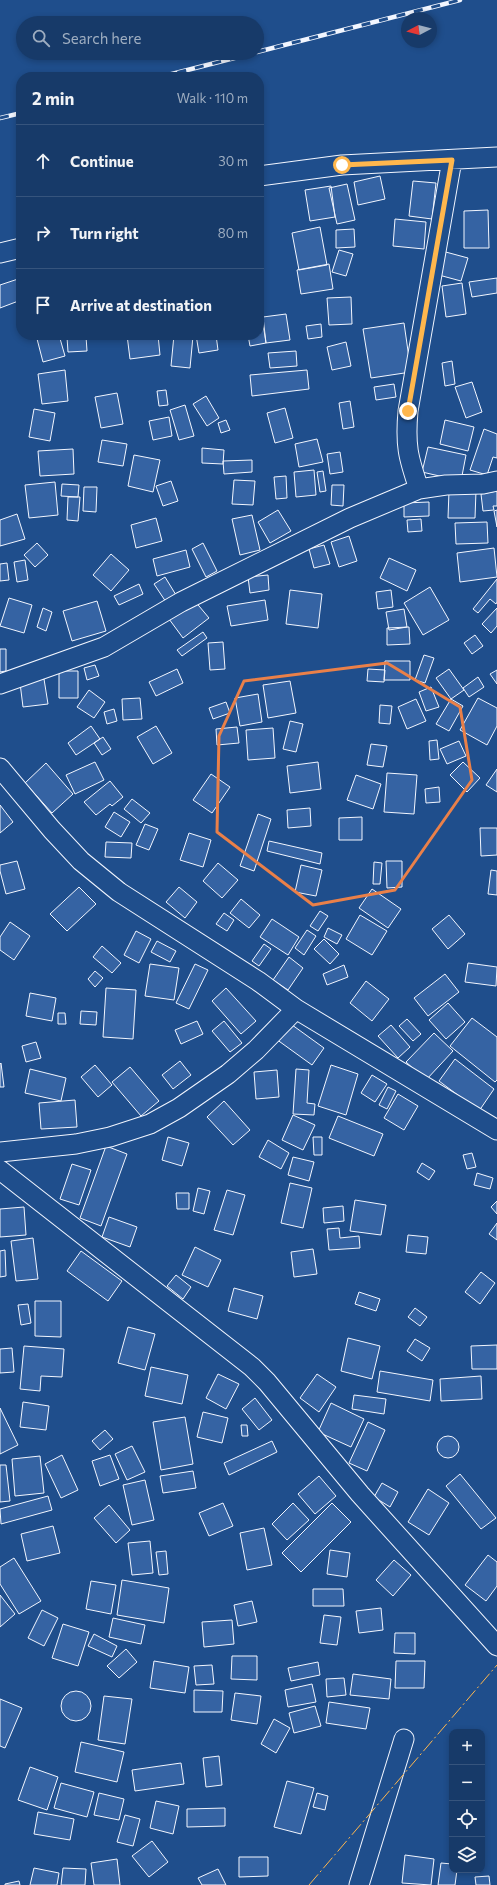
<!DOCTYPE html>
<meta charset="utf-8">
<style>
:root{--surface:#173a69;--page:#20416f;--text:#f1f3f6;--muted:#9eadc0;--line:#36547d}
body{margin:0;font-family:Commissioner,sans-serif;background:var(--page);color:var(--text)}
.controls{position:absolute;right:12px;bottom:12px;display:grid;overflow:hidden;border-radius:8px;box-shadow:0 2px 6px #0003}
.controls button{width:36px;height:36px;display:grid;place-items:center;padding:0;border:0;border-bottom:1px solid var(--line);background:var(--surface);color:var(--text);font:20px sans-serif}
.compass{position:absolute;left:401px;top:12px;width:36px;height:36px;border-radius:50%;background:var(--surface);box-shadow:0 2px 6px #0003;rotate:263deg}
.stop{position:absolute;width:12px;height:12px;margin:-9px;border:3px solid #ffb74d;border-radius:50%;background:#fff}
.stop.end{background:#ffb74d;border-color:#fff;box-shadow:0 1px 4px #0008}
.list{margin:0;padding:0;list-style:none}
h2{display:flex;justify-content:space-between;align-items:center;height:52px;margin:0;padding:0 16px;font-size:17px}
h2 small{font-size:13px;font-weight:400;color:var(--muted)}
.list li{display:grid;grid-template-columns:26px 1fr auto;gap:12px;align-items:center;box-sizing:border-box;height:72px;padding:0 16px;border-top:1px solid var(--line)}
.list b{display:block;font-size:15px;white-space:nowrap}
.list em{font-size:13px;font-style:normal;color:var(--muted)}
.icon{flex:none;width:22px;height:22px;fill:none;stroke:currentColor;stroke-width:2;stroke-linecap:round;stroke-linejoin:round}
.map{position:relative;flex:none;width:497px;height:1885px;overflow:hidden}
.search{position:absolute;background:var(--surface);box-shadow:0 2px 6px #0003;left:16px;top:16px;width:248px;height:44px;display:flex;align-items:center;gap:10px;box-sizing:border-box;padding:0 14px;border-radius:22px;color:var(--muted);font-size:15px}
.panel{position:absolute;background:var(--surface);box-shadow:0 2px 6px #0003;left:16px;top:72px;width:248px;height:268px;border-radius:16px}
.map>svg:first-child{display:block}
.building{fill:#3563a3;stroke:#f2f6ff}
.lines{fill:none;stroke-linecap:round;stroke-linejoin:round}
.minor-casing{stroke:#f2f6ff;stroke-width:21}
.minor{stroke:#1f4e8c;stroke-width:19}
.rail-casing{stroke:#f2f6ff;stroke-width:4.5}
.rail{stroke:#1f4e8c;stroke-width:3;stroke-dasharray:9;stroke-linecap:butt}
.power{stroke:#ffb74d;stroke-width:1;stroke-dasharray:14 3 2 3;stroke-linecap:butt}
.route{stroke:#ffb74d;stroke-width:5}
.marked{fill:none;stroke:#ea8049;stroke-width:3;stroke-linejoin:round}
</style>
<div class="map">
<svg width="497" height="1885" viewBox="0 0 497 1885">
<rect width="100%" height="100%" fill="#1f4e8c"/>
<path class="building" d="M380,176L385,199L358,205L354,182Z
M413,181L436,183L432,219L409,216Z
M347,184L355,220L337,224L329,188Z
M331,186L335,217L310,221L305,190Z
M488,210L489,248H464V211Z
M395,219L426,222L424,249L393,246Z
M320,227L327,265L299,270L292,233Z
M354,229L355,247L336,248V230Z
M339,250L353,254L346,276L332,272Z
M442,251L468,258L461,281L435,274Z
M329,264L333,289L301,294L297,270Z
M21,278V300L0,308V285Z
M497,278V293L472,297L469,282Z
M462,283L466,314L446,317L442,286Z
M351,297L352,324L329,325L327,298Z
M286,314L290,340L266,343L263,317Z
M262,317L266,343L250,346L248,335H259V318Z
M404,323L411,372L371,378L363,329Z
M321,324L322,337L308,339L306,326Z
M36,335H59L65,356L43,362Z
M127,335H158L160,355L130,359Z
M174,335L193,336L190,368L171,366Z
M196,335H216L218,350L199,353Z
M86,336L87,351L68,352L67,337Z
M346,342L351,366L332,370L327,347Z
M296,351L297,366L270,368L268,353Z
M452,361L455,384L445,386L442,363Z
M65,370L68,401L42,404L38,374Z
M307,370L309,389L252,396L250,375Z
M472,382L482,412L466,418L455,387Z
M394,384L396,397L376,400L374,387Z
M166,390L168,405L159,406L157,391Z
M117,393L123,424L101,428L95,397Z
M206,396L219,418L207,426L193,404Z
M350,401L354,427L343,429L339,403Z
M185,405L194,436L179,440L170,410Z
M285,408L293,438L275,443L267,413Z
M34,409L55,413L50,441L29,437Z
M169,417L172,436L153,440L149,421Z
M226,420L230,430L221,433L218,423Z
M445,420L474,427L468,451L440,444Z
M484,429L497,434V458L493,457L487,475L470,470Z
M317,439L323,462L299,467L295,444Z
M102,440L127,444L123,466L98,462Z
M428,447L466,455L461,481L422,472Z
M202,448L224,450L223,464L202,463Z
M73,449L74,474L40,476L38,451Z
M340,452L343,472L330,474L327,454Z
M134,455L160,460L153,492L128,486Z
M252,460V472L224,474L223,461Z
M314,470L316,495L296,497L294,472Z
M323,471L326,491L320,492L317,472Z
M286,476L287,498L276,499L274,477Z
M234,480L255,481L253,505L232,504Z
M171,481L178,501L163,506L156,486Z
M55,482L58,515L29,518L25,485Z
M62,484L79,485L78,497L61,496Z
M332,485H344L343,506L331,505Z
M84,487H97L96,512L83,511Z
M449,491H476L475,518H448Z
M497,491V506H493L494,510L483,511L481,494Z
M68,497H80L78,521L67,520Z
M429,502V516L404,517V503Z
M278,510L291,531L270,543L258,522Z
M497,510V527L494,511Z
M17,514L25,539L0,546V520Z
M252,515L260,550L240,555L232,519Z
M156,518L162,541L136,548L131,525Z
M421,519L422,531L408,532L407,520Z
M487,522L488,543L456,544L455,523Z
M349,536L357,561L339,567L331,542Z
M37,543L48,555L35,567L24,555Z
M203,543L217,571L206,577L192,549Z
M324,545L330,564L314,568L309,549Z
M494,548L497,577L460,582L457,553Z
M186,550L190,567L157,576L153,559Z
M111,554L129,570L111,591L93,575Z
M389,558L416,570L407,591L380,578Z
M25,560L28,580L17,582L14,562Z
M7,563L9,580L0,581V564Z
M268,575L269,590L250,593L248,577Z
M165,577L176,595L166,602L154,584Z
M497,579V602L496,604L490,599L478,613L473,609Z
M139,584L143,594L119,605L114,596Z
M430,587L449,620L423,635L404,603Z
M290,590L322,594L318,628L286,624Z
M391,590L393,607L378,609L376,592Z
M9,598L32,605L24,633L0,626Z
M194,600L209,618L183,638L169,619Z
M265,600L268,620L231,626L227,606Z
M97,601L106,631L72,641L63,611Z
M43,608L52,612L46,631L37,627Z
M497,608V626L491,633L482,624Z
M404,609L407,627L389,630L386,612Z
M409,627L410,644L387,645V628Z
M203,632L207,638L182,656L177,650Z
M475,635L483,646L472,654L464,643Z
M223,642L225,669L210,670L208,643Z
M0,649H6V671L0,672Z
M424,655L434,658L425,683L415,680Z
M385,661H410V680H384Z
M95,665L99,676L87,680L84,668Z
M177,669L183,683L156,696L149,682Z
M368,669L385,670L384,682L367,681Z
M449,669L464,690L451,699L436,678Z
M497,670V684L490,674Z
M59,671H78V698H59Z
M478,677L484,687L469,697L463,688Z
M44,679L48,704L23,707L20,683Z
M290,681L296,713L268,718L263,685Z
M431,687L439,707L426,711L419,692Z
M89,690L105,702L94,718L77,707Z
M258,694L262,722L240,726L235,698Z
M140,698L142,719L123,720L122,699Z
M478,698L497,708V726L487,745L460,730Z
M416,699L426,721L407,729L398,707Z
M451,699L463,706L449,731L436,724Z
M226,702L230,713L213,719L209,708Z
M380,705L392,706L390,724L379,723Z
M114,709L117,721L107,724L104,712Z
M290,721L303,724L296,752L283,749Z
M91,726L100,739L76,755L68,743Z
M156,726L172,753L153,764L137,737Z
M237,727L239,743L217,745L216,729Z
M273,728L275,758L248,760L246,730Z
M103,737L111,749L102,755L94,743Z
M437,740L439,759L430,760L429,741Z
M459,741L466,756L447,764L440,749Z
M371,744L387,746L383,767L367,765Z
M95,762L104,780L75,794L66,775Z
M318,762L321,789L290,793L287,766Z
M463,762L480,778L467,792L450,775Z
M46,763L73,794L52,813L25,783Z
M497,769V792L486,785Z
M387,773L417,775L414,814L384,812Z
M211,774L230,787L212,813L193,800Z
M356,775L381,784L373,809L347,800Z
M110,781L123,797L112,806L110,804L96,815L84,802Z
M439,787L440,802L426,803L425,789Z
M132,799L150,813L141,823L124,809Z
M0,805L13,822L0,833Z
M310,808L311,826L288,828L287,810Z
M114,812L130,822L121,837L105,827Z
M258,814L271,819L254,871L240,866Z
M362,817V840H339V818Z
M145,824L158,829L149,850L136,845Z
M480,828H497V855L481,856Z
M189,833L211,840L203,867L180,860Z
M269,841L322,853L320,864L267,851Z
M106,842L132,843L131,858L105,857Z
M17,861L25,889L6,894L0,871V865Z
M386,861H402V887L387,888Z
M374,862L382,863L380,884H373Z
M218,863L238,880L222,898L203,881Z
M301,865L322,870L316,896L295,892Z
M491,870L497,871V895L488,894Z
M79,887L96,904L67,931L50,914Z
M179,887L197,902L185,918L166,902Z
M372,889L401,909L388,928L359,908Z
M241,899L260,915L249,928L230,913Z
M320,911L328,916L318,931L310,926Z
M224,913L234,920L227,931L216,924Z
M360,915L387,931L372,955L346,939Z
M449,915L465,934L448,949L432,929Z
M272,919L299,937L288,955L260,937Z
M10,922L30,936L14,960L0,950V937Z
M328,928L342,935L337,944L324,937Z
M307,930L316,936L304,955L295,948Z
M136,931L151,939L139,963L124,955Z
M324,939L339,954L330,964L314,949Z
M157,941L176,951L170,962L151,952Z
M264,944L271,949L259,966L252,961Z
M102,946L121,963L112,973L93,957Z
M289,957L303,968L288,990L273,980Z
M468,963L497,967L496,986L465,982Z
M150,964L179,968L174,1000L145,996Z
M195,964L208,970L189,1009L176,1003Z
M344,965L348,977L327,985L323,974Z
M95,971L103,978L95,987L88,979Z
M445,974L459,992L428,1016L414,998Z
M366,981L389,999L372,1021L350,1003Z
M106,988L136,990L133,1039L103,1037Z
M226,988L256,1021L241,1034L212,1001Z
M30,993L56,998L52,1021L26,1016Z
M448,1003L465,1022L446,1039L429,1020Z
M81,1011L97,1012L96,1025L80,1024Z
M58,1013H65L66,1024H58Z
M472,1018L497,1037V1080L495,1082L450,1046Z
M407,1019L421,1034L413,1041L399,1026Z
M197,1021L203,1034L181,1044L175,1030Z
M224,1021L242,1043L230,1052L212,1031Z
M288,1022L324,1048L312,1065L276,1039Z
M391,1025L410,1047L398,1058L378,1036Z
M434,1033L453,1051L426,1080L406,1062Z
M36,1042L41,1058L26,1062L22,1046Z
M455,1059L494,1089L479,1111L439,1081Z
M180,1061L191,1075L173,1089L162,1075Z
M1,1063L4,1087H0V1064Z
M95,1065L112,1085L98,1097L81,1077Z
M331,1065L358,1074L346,1115L318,1106Z
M130,1067L159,1101L141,1116L112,1082Z
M30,1069L66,1078L61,1101L25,1093Z
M296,1069L309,1070L307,1103L315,1104L314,1115L293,1114Z
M277,1070L279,1097L256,1099L254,1072Z
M372,1075L387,1084L375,1102L361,1093Z
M388,1087L396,1091L387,1109L379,1105Z
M398,1094L418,1106L404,1130L384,1118Z
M75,1100L77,1127L41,1129L39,1103Z
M224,1101L250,1130L233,1145L207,1117Z
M293,1115L315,1125L303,1150L282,1140Z
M338,1116L383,1134L374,1156L329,1138Z
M168,1137L189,1143L182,1166L162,1160Z
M313,1137H322V1155H314Z
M268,1140L289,1153L281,1169L259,1157Z
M106,1146L127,1154L101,1226L80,1218Z
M472,1153L476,1167L467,1169L463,1155Z
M293,1157L314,1162L309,1181L288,1175Z
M422,1163L435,1171L429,1180L417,1172Z
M72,1164L91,1170L79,1205L60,1199Z
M477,1173L493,1178L490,1189L474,1185Z
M290,1183L312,1188L303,1228L281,1223Z
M198,1188L210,1191L204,1214L193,1211Z
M227,1190L245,1195L233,1235L214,1230Z
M176,1193H189V1209H177Z
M355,1200L386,1205L381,1235L350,1231Z
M497,1201V1214L491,1207Z
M343,1206L344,1221L324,1223L323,1208Z
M24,1207L26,1235L0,1237V1209Z
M109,1217L137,1227L130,1247L102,1237Z
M497,1223V1240L489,1234Z
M339,1228L340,1238L359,1236L360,1248L329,1250L327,1229Z
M408,1235L428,1237L426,1254L406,1252Z
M33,1238L38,1279L16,1281L11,1241Z
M195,1247L221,1260L208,1287L182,1275Z
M313,1249L317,1274L294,1277L291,1252Z
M5,1250L6,1276L0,1277V1251Z
M81,1251L122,1281L108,1301L67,1271Z
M481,1272L495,1283L480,1304L465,1292Z
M176,1275L191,1287L183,1299L167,1286Z
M234,1288L263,1296L257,1319L228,1311Z
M359,1292L380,1299L376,1311L355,1304Z
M35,1301H61V1337L35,1336Z
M28,1304L31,1323L21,1325L18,1305Z
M415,1308L427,1317L420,1326L408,1317Z
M128,1327L155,1334L145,1370L118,1363Z
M348,1338L380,1346L372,1379L341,1371Z
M415,1339L430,1348L422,1361L407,1351Z
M497,1345V1369H472L471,1346Z
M24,1346L64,1349L62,1377L41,1376L40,1391L20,1389Z
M12,1348L14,1372L0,1373V1349Z
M151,1367L188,1375L182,1404L145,1396Z
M380,1371L433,1380L430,1401L377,1392Z
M218,1374L239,1384L226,1409L206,1398Z
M317,1374L336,1387L319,1412L300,1398Z
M481,1376L482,1399L441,1401L440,1379Z
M354,1395L386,1399L384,1414L352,1409Z
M255,1398L272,1420L259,1430L242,1409Z
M23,1402L49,1406L46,1430L20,1427Z
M331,1403L364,1419L351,1447L318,1432Z
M0,1408L18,1445L0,1454Z
M203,1412L228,1418L222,1443L197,1437Z
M185,1417L193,1464L161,1470L153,1422Z
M368,1422L385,1430L367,1471L349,1463Z
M241,1425H247L248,1436H242Z
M105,1430L113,1439L100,1450L92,1441Z
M437 1447a11 11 0 1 1 22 0a11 11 0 1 1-22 0Z
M272,1441L277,1452L229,1475L224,1463Z
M132,1446L145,1472L127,1480L115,1454Z
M62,1455L78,1490L61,1498L45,1464Z
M110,1455L119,1479L100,1486L92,1461Z
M40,1456L44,1493L15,1496L12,1459Z
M0,1465H6L10,1501L0,1502Z
M193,1471L196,1488L163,1493L160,1476Z
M460,1474L496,1518L481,1529L446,1486Z
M319,1476L336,1496L315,1514L298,1494Z
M145,1480L154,1520L132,1525L123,1485Z
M382,1483L398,1492L390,1507L374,1497Z
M428,1489L449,1503L429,1535L408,1522Z
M48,1496L52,1510L1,1524L0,1509Z
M223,1503L233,1526L209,1536L199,1513Z
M293,1503L309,1520L287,1540L272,1524Z
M332,1503L351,1522L301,1572L282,1553Z
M109,1505L130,1530L116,1543L94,1518Z
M53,1526L60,1553L27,1561L21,1534Z
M264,1528L272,1565L247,1570L240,1533Z
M150,1541L153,1573L132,1575L128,1543Z
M330,1550L350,1553L347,1577L327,1574Z
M166,1551L168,1574L159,1575L156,1552Z
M488,1555L497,1562V1586L486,1601L465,1585Z
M14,1558L41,1601L19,1614L0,1584V1567Z
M394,1560L411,1575L393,1596L376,1580Z
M122,1580L169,1588L164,1623L117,1615Z
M91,1581L116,1585L111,1614L86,1609Z
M313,1589H343L344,1606H313Z
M0,1595L15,1614L0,1627Z
M252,1601L257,1622L238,1626L234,1605Z
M381,1608L383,1630L359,1633L356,1611Z
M42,1610L58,1618L44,1646L28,1638Z
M324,1615L341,1617L337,1645L320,1643Z
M113,1618L145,1625L141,1644L109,1637Z
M232,1620L234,1644L204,1647L202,1622Z
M63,1624L89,1632L78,1666L52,1658Z
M395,1633H415V1654L394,1653Z
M94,1634L117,1646L112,1657L88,1646Z
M126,1649L137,1662L119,1678L107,1666Z
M232,1656H257V1680L231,1679Z
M154,1661L189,1667L185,1693L150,1688Z
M396,1661H425L424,1688H395Z
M318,1662L320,1675L291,1681L288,1668Z
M212,1665L214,1684L196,1685L194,1666Z
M353,1674L391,1679L389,1699L350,1695Z
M344,1678L346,1695L327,1697L326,1679Z
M312,1684L316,1702L288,1707L285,1690Z
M194,1690L223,1691L222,1712H194Z
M61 1706a15 15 0 1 1 30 0a15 15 0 1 1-30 0Z
M235,1693L261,1696L257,1724L231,1720Z
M104,1696L132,1699L125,1744L98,1740Z
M0,1699L22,1708L5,1748L0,1746Z
M329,1702L370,1708L366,1729L326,1723Z
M315,1706L321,1726L294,1733L289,1713Z
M274,1719L290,1728L276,1753L261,1744Z
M81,1742L124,1752L117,1782L75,1772Z
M219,1756L222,1785L206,1787L203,1758Z
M181,1763L184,1784L135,1791L132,1770Z
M30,1767L58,1777L47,1810L18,1800Z
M287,1781L314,1788L301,1834L274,1827Z
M61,1783L94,1792L87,1817L54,1808Z
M99,1793L124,1799L119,1820L94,1815Z
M317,1793L328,1796L325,1810L313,1807Z
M156,1801L179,1806L173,1834L150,1828Z
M225,1808V1826L187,1827V1809Z
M38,1812L74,1819L70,1840L34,1834Z
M125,1815L140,1819L133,1846L117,1842Z
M152,1841L168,1862L149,1877L132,1856Z
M405,1855L434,1859L431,1885L402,1883Z
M239,1857H268V1876L239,1877Z
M117,1859L120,1885H94L91,1863Z
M441,1863L452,1864V1870H457L455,1885H438Z
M34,1868L59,1873L57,1885H30Z
M63,1868L86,1869L85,1885H61Z
M218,1869L226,1885H202L198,1878Z
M489,1876L490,1885H476L475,1877Z
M19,1881L20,1885H5V1884Z"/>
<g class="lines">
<g class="minor-casing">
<path id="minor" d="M259,176L342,165L497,157
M0,253L21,248
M419,489C408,457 405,445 408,411L452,160
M0,684L104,647L181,602L350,518L419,489L446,485L483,484L497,481
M0,768L52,830L81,861L119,892L258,981L296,1009L497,1130
M0,1152L76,1144L110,1137L150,1124L179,1108L228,1074L256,1050L296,1009
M0,1170L252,1367L267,1382L360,1494L497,1646
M359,1885L404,1739"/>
</g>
<use href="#minor" class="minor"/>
<g class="rail-casing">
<path id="rail" d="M257,52L460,0
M160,77L254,53
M0,118L21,113"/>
</g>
<use href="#rail" class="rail"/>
<path class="power" d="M309,1885L497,1665"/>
</g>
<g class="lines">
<path class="route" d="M342,165L452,160L408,411"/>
</g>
<path class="marked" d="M387,663L460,707L472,780L395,890L313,905L217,832L219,736L244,681Z"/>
</svg>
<div class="controls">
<button>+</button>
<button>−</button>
<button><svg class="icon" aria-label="locate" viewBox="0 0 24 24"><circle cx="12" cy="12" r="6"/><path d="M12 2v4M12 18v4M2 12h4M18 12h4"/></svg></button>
<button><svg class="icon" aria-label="layers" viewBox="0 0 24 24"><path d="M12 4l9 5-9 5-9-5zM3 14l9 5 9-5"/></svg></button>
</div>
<svg class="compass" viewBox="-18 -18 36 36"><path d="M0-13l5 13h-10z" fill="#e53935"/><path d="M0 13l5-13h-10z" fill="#9eadc0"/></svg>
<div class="stop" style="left:342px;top:165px"></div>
<div class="stop end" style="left:408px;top:411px"></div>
<div class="search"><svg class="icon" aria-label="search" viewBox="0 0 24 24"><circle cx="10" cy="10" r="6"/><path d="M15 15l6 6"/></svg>Search here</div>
<section class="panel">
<h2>2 min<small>Walk · 110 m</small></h2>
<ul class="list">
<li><svg class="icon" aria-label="ahead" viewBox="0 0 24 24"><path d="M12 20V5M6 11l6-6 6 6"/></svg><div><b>Continue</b></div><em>30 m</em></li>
<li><svg class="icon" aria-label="right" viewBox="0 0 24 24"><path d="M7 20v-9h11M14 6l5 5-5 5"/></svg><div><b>Turn right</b></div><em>80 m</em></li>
<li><svg class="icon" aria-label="arrive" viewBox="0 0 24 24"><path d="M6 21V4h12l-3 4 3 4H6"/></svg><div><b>Arrive at destination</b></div></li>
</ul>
</section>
</div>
